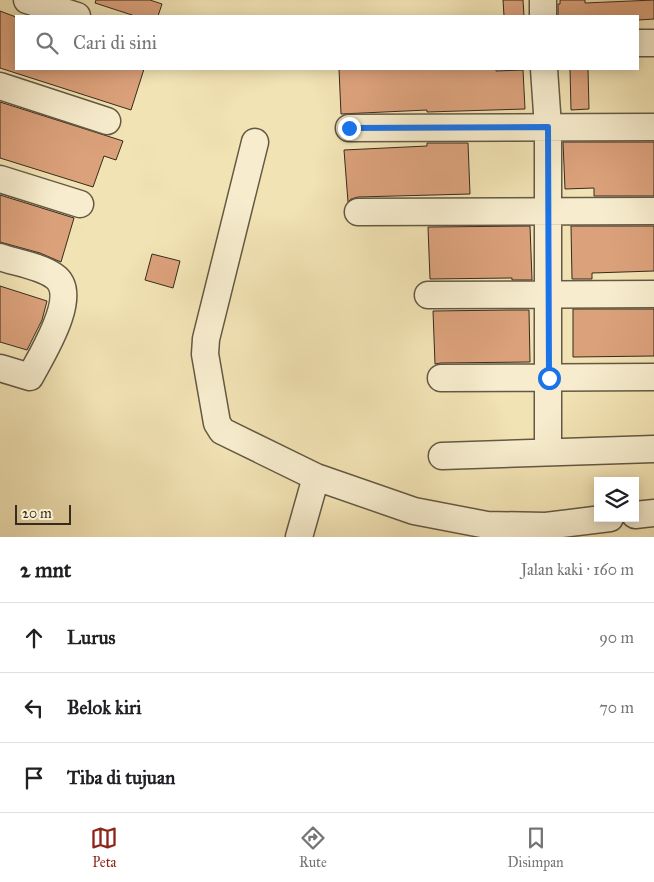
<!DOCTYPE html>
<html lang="id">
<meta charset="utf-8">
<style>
:root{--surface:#fff;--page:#f2f2f2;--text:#202124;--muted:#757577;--line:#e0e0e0;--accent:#8f2418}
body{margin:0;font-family:"IM FELL Great Primer",serif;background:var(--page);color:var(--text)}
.controls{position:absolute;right:15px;bottom:15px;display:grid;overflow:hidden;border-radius:0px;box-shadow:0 2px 12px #0003}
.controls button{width:45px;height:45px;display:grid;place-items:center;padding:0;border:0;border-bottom:1px solid var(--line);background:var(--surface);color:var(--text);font:25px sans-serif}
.scale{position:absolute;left:15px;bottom:12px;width:56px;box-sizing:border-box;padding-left:5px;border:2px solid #352b1e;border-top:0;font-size:14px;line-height:18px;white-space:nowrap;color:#352b1e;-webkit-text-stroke:4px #f7edce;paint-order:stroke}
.stop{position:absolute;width:15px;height:15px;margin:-11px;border:4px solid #1a73e8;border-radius:50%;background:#fff}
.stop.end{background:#1a73e8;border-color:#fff;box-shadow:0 1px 5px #0008}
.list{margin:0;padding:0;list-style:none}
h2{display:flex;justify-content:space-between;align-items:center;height:65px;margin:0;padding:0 20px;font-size:21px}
h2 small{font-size:16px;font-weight:400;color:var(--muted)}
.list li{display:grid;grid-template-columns:32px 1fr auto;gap:15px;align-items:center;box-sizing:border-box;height:70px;padding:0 20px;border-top:1px solid var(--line)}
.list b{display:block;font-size:19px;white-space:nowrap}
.list em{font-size:16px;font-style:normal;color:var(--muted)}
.icon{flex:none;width:28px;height:28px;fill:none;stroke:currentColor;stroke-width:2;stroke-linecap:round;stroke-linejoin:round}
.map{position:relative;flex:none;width:654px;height:537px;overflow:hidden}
.search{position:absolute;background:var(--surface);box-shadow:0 2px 12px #0003;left:15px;right:15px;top:15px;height:55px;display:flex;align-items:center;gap:12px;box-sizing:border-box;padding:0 18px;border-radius:0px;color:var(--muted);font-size:19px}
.sheet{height:275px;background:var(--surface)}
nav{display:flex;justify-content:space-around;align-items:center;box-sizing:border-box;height:70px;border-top:1px solid var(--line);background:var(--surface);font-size:14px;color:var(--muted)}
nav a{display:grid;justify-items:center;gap:2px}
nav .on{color:var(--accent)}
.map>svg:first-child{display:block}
.building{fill:#dba17b;stroke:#352b1e}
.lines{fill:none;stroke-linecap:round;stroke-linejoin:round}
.minor-casing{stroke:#645944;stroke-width:29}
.minor{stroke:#f7edce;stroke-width:26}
.route{stroke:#1a73e8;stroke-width:6}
</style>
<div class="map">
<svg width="654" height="537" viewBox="0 0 654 537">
<rect width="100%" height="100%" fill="#f2e3b4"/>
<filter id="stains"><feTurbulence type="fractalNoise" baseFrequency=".004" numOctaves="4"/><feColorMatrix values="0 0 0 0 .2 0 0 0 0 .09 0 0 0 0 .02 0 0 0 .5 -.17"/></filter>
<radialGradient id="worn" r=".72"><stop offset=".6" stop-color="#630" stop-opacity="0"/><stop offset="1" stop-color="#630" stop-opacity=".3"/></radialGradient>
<path class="building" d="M96,0H150L162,4L158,16H135L95,3Z
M503,0H523L524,16H504Z
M560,0H585V3L654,0V19L638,20V16H558V4H560Z
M0,11L16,17V69H144L131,110L0,68Z
M339,69H496V71L523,70L525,109L427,112V110L341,114Z
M570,69H588L589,109L571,110Z
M0,102L123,141L116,160L104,156L93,187L0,158Z
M563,142H654V196H594V188L565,189Z
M427,143H468L470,194L358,197L351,199L348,202L344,150L427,146Z
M0,195L74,218L61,262L40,253L0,242Z
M530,226L532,280H512V278L430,279L428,227Z
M571,226H654V271L592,273V279H572Z
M152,254L180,261L173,288L145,280Z
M0,286L47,301L42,320L27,350L0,342Z
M573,309H654V356L573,357Z
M510,310H529L530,362L441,363L435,364L433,311Z"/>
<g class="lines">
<g class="minor-casing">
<path id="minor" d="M27,0L77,16
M543,16V0
M638,43H654
M544,69L548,127V451
M0,86L107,121
M349,128L654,127
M255,142L206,339L205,354L217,423L222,431L316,477L414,511L487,525L546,526L610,518
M0,179L80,204
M358,212L654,211
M0,257C17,263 40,266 54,276C81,294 41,356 30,377L0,368
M428,295L654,294
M441,378L654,377
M442,456L654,449
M635,515L654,513
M299,537L316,477"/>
</g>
<use href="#minor" class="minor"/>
</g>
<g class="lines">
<path class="route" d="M349,128L548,127L549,378"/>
</g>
<rect width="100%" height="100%" filter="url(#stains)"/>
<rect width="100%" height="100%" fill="url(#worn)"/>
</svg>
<div class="controls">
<button><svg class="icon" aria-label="layers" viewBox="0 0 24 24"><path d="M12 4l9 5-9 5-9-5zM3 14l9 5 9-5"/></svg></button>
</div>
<div class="scale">20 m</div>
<div class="stop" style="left:549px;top:378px"></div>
<div class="stop end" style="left:349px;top:128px"></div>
<div class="search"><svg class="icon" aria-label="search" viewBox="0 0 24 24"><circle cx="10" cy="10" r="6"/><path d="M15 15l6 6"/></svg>Cari di sini</div>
</div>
<section class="sheet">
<h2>2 mnt<small>Jalan kaki · 160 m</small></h2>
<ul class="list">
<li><svg class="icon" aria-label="ahead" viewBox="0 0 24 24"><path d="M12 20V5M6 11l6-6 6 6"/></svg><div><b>Lurus</b></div><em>90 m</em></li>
<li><svg class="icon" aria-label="left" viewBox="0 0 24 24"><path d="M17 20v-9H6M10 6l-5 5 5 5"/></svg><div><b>Belok kiri</b></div><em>70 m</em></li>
<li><svg class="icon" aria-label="arrive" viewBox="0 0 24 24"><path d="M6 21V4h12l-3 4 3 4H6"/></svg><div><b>Tiba di tujuan</b></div></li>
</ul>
</section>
<nav>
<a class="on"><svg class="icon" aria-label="map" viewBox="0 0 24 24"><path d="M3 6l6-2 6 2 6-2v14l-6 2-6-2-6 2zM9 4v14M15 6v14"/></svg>Peta</a>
<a><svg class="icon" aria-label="directions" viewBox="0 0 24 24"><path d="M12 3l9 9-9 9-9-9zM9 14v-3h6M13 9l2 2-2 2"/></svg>Rute</a>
<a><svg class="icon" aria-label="saved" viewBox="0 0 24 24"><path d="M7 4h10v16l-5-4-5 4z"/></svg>Disimpan</a>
</nav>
